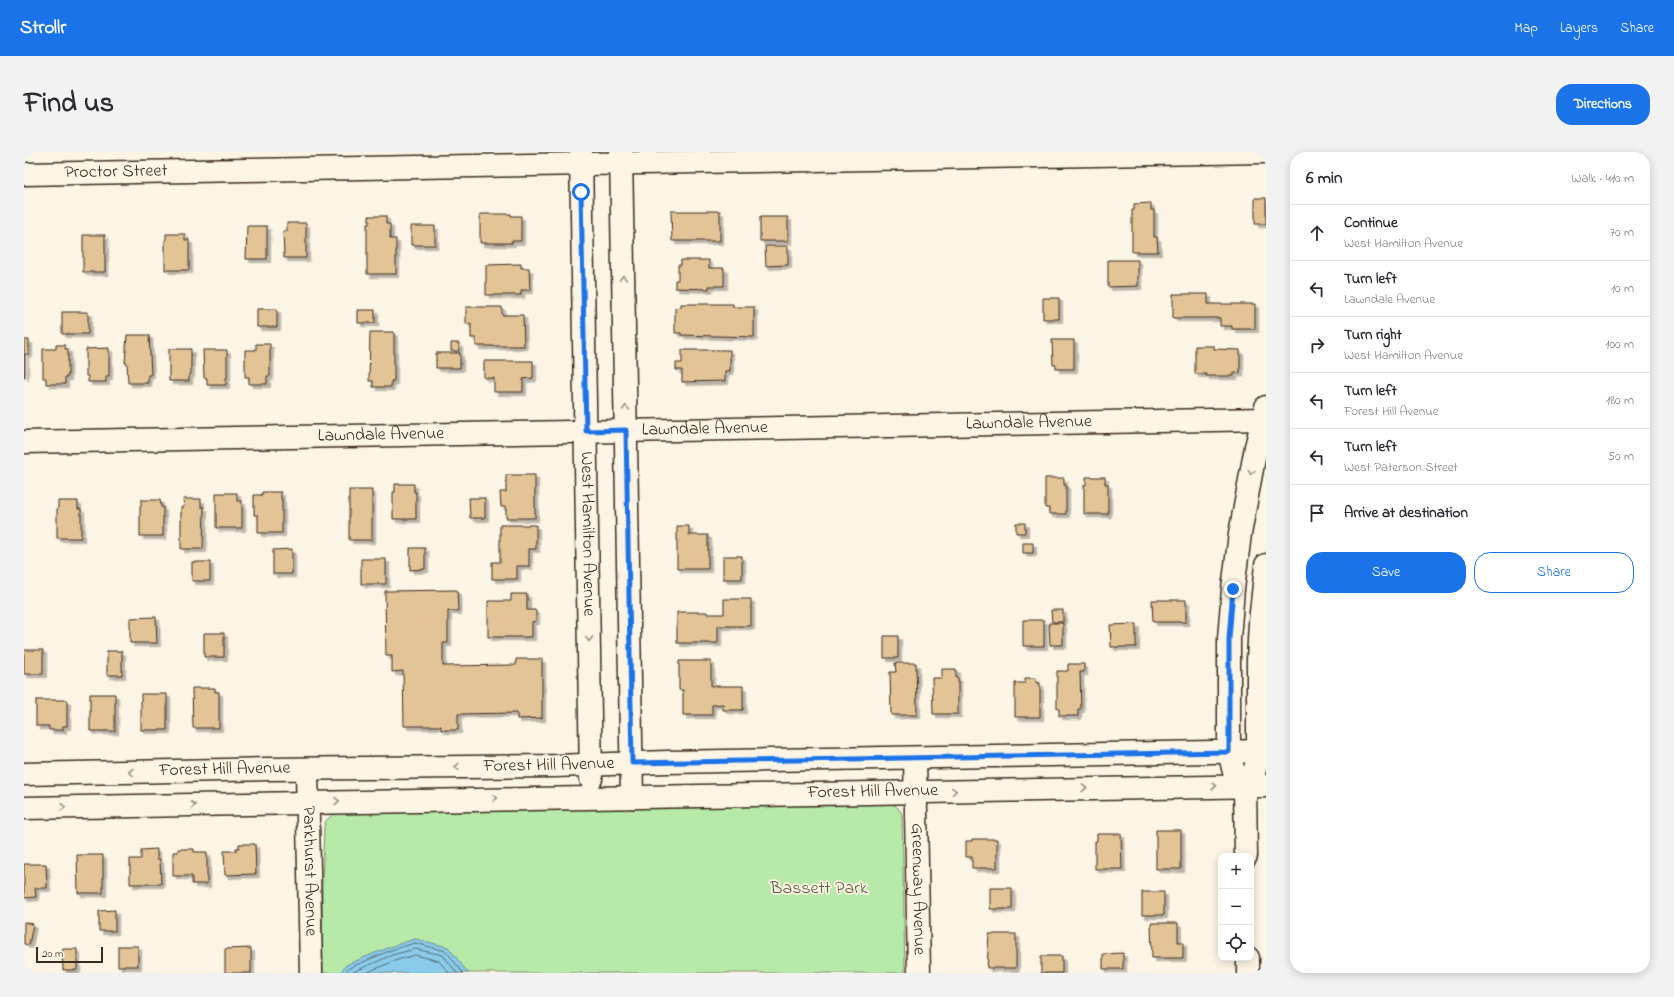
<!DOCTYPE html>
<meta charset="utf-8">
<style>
:root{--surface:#fff;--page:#f2f2f3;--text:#2b2b33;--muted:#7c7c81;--line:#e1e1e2;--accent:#1a73e8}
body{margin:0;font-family:"Indie Flower",sans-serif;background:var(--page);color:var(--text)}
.controls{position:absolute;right:12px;bottom:12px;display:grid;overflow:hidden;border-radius:8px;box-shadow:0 2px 10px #0003}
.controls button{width:36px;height:36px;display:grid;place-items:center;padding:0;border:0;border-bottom:1px solid var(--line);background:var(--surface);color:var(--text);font:20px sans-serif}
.scale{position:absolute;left:12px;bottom:10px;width:67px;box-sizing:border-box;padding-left:4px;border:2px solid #3b2a1e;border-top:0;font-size:11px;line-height:14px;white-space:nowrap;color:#3b2a1e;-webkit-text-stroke:3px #fcf5e5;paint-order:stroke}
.stop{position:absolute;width:12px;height:12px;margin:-9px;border:3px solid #1a73e8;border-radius:50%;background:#fff}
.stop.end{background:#1a73e8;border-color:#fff;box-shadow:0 1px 4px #0008}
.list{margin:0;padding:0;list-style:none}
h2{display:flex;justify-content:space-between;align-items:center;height:52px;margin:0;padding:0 16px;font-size:17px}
h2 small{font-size:13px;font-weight:400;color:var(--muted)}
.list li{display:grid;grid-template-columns:26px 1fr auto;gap:12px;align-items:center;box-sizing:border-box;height:56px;padding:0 16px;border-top:1px solid var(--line)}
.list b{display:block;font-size:15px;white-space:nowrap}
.list p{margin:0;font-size:13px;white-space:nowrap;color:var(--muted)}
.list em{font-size:13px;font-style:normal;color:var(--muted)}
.actions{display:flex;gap:8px;padding:12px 16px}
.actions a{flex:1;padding:9px 0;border:1px solid var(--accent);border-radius:16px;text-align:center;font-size:14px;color:var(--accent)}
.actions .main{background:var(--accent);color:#fff}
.icon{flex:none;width:22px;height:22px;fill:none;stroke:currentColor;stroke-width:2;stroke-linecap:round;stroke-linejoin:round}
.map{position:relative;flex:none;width:1242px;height:821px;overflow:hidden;border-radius:16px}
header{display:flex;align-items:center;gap:24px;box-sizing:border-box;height:56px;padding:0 20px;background:var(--accent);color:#fff}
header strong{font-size:19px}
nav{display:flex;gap:22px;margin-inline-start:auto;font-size:14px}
.intro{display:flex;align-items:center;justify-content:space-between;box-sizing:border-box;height:96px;padding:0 24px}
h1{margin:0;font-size:28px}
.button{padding:10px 18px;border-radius:16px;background:var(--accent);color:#fff;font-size:14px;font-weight:700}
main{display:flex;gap:24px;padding:0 24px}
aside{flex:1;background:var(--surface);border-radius:16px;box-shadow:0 2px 10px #0003}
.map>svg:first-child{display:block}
.green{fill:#b7e9a8;stroke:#798a63}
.water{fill:#8acbeb;stroke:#6a8b99}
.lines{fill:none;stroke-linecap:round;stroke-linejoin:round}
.shore{stroke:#5b6a70;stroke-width:1}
.building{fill:#e3c496;stroke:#3b2a1e;filter:url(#shadow)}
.minor-casing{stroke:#3b2a1e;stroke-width:25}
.minor{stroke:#fcf5e5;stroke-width:22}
.oneway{stroke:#9c9082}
.route{stroke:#1a73e8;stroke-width:5}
.labels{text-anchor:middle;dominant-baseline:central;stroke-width:3.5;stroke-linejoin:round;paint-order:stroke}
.street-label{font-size:18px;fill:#3b2a1e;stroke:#fcf5e5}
.park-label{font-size:18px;fill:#5a5a40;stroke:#fcf5e5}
</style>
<header>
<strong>Strollr</strong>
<nav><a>Map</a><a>Layers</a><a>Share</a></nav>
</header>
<div class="intro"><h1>Find us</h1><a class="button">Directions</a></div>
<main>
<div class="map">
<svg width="1242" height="821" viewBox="0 0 1242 821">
<defs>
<filter id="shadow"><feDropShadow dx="3.5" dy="3.5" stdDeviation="0" flood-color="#0004"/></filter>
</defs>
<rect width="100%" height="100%" fill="#fcf5e5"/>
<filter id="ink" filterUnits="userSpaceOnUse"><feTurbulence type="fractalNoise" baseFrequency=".025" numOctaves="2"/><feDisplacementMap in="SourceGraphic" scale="8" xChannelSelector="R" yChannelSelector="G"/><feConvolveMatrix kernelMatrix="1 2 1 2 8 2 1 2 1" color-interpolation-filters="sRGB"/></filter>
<g filter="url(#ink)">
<path class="green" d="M855,651C865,651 873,651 878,662L881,821H299L298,735L300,674C302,665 310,662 318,660Z"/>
<path class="water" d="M391,787L424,795L444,821H316L322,813L366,795Z"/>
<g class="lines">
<path class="shore" d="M321,821L325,816L367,798L391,791L422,799L439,821
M327,821L368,803L391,797L419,803L433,821
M342,821L370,809L391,803L415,809L425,821"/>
</g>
<path class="building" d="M1231,46H1242V72H1231Z
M1127,51V58H1130V85H1133L1134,100H1108V58H1110V52Z
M647,59H696V89H648Z
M456,62H487V64H497V89H487L488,91H456Z
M345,64H362V72H366V87H372V122H343V72H345Z
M736,65H764V89H736Z
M263,71H282V106H260L259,79H263Z
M223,74H243V107H222Z
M387,74H411V93H387Z
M142,82H161V88H165V118H141V88H142Z
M59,83H81V120H59Z
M741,94H764V113L742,114Z
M657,108H685V116H700V134H685V137L651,136V128H654V113H657Z
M1084,108H1114V134L1084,135Z
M497,112V116H505L506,138H497V143H462V113Z
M1149,142H1184V152H1231V177H1208V174H1196V166H1149Z
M1019,146H1035V167H1019Z
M657,152H709V155H730V185L657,183V181H651V156L657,155Z
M442,155H478V163H499L500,194H452V186H447V172H442Z
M233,157H253V175H233Z
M334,158H351V171H334Z
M38,160H64V182H38Z
M346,180H370V229H367V235H349V229H345Z
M103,183H125L127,223H124V231H104L103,211H101Z
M0,188H5V202H1V225H0Z
M1028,188H1050V217H1032V213H1029Z
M427,191H435V199H427Z
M232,192H246V224H243V232H225V225H221V198H232Z
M32,193H41V197H44V225H41V232H22V226H19V197H32Z
M1171,194H1190V197L1216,198V221H1210V224H1182V222H1171Z
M85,196V224H82V230H64V224H62V197Z
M145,197H167V222H165V229H145Z
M179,198H203V226H202V233H183V226H180Z
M658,198H706V219H701V229L658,230V218H652V211H658Z
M412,201H436V216H412Z
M460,209H509V226L499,227V240H470V226H460Z
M482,323H511V366H482V355H477L476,340H482Z
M1062,325H1081V332H1084V362H1060V333H1062Z
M1021,326H1040V333H1042V362H1025V356H1021Z
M371,332H390V340H392V367H369V340H371Z
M325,338H348V388H325Z
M238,340H257V347H258V381H234V363H230V343H238Z
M192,341H213V349H218V376H192Z
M445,346H461V366H446Z
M159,347H177V355H180L179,397H157V355H160Z
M117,348H136L137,355H139V384H116V355H117Z
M34,349H54V357H57V386H33V357H34Z
M992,371H1001V381H992Z
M476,373H512V397H505V414H493V427H468V410H476Z
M653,374H665V383H684V417H653Z
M999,391H1009V401H999Z
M386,396H401V417L386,418Z
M268,397V422H249V398Z
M699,404H718V427H699Z
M337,407H362V432H337Z
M168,410H186V429H168Z
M433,438L434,459H424V491H419V514L492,513V507H518V566L493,567V561L434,562V578H417V574H380L379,519L368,520V504H362L361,439Z
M487,442H503V458H512V469L508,470V485H464V449H487Z
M700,447H727V474H694V491H653V460H683V462H700Z
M1128,448H1162V470H1129Z
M1027,458H1039V470H1028Z
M132,465L133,491H106V466Z
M999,468H1020V494H999Z
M1025,471H1039V493H1026Z
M1112,472V495H1087L1086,473Z
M180,481H200V505H180Z
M860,484H874V506H860Z
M0,498H19V522H0Z
M83,499H98V523H83Z
M655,509H687V534H719V558H699V552L688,553V563H659V538H655Z
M871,511H892L893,563H867L866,520H872Z
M1044,512H1060V520H1056L1057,557H1054V564H1035V557H1033V519H1044Z
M918,517H932V526H934V562H909L908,526H918Z
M1001,526H1012V531H1016V565H991V531H1001Z
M168,536H191V540H195V576H169Z
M66,542H91V579H66Z
M117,542H143V578H117Z
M12,548H43V574H39V578H25V574H12Z
M1132,678H1157V717H1132Z
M1073,682H1097L1098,717H1071V689H1073Z
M948,687H973V716H948V705H942V689H948Z
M215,692H231L232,722L201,723L200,699H212V696H215Z
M133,697V707H136L137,732H106V707H117V698Z
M154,697H170V700H183V732H168V724H149V700H154Z
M53,703H79V741H54Z
M0,712H22L23,736H11L12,745L0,746Z
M966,736H988V757H966Z
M1118,740H1140V763H1118Z
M91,758V779H75V759Z
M0,770L9,772L5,793L0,792Z
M1127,771H1154V790H1159V806H1128Z
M965,782H992V816H963Z
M94,794H114V814H94Z
M227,796V821H201V797Z
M38,797H53V818H39Z
M1099,801V817H1079V802Z
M1017,804H1038V821H1017Z"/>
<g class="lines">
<g class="minor-casing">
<g id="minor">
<path id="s1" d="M557,0L567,627"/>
<path d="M597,0L608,645"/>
<path id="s2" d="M0,22L1239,0"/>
<path id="s3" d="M0,290L1242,267"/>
<path id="s4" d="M891,606L895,821"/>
<path id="s5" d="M283,617L287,821"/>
<path id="s6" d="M0,622L244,617L531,614L643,610L1242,599"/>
<path d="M1221,634L1230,621L1234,605V508L1236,470L1242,413"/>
<path id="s7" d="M0,656C414,648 828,640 1242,634"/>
<path d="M1222,704L1221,634L1210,620L1205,600V487L1209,437L1216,382L1232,295L1242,255"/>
<path d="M1224,806V821"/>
</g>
</g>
<use href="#minor" class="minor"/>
</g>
<defs><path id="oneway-chevron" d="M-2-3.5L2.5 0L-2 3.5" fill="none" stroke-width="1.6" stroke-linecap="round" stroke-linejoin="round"/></defs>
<g class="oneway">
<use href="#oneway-chevron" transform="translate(599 126) rotate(-91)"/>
<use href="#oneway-chevron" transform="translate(602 256) rotate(-91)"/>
<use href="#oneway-chevron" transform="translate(1227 320) rotate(101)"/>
<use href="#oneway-chevron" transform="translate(565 487) rotate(89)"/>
<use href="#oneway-chevron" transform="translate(433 615) rotate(179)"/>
<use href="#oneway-chevron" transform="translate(107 620) rotate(179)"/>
<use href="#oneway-chevron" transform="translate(1190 634)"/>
<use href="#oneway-chevron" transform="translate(1060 636) rotate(-1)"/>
<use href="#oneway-chevron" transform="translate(930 639) rotate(-1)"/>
<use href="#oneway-chevron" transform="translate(471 646) rotate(-1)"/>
<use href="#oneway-chevron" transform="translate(313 649) rotate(-2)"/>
<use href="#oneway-chevron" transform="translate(169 653) rotate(-1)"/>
<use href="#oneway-chevron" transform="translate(39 655) rotate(-1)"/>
</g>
</g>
<g class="lines" filter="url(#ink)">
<path class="route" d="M557,40L562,279L602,278L608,611L1205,600V487L1209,437"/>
</g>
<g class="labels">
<g class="street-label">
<text stroke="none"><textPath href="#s2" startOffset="92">Proctor Street</textPath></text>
<text stroke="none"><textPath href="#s3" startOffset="1005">Lawndale Avenue</textPath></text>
<text stroke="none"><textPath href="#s3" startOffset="681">Lawndale Avenue</textPath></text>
<text stroke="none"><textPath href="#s3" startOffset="357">Lawndale Avenue</textPath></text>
<text stroke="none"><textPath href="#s1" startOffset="382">West Hamilton Avenue</textPath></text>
<text stroke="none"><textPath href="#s6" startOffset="525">Forest Hill Avenue</textPath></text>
<text stroke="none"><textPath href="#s6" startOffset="201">Forest Hill Avenue</textPath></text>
<text stroke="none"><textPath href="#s7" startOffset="849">Forest Hill Avenue</textPath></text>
<text stroke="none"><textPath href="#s5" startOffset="102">Parkhurst Avenue</textPath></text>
<text stroke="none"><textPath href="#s4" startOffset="131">Greenway Avenue</textPath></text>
</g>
<g class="park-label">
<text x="795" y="737">Bassett Park</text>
</g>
</g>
</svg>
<div class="controls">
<button>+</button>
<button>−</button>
<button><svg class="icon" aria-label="locate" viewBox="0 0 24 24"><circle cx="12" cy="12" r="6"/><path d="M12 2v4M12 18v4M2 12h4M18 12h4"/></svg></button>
</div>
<div class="scale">20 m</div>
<div class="stop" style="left:557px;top:40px"></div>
<div class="stop end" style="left:1209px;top:437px"></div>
</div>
<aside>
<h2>6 min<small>Walk · 410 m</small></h2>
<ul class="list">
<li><svg class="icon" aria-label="ahead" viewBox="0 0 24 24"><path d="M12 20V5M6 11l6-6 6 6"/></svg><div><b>Continue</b><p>West Hamilton Avenue</p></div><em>70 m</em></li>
<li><svg class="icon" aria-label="left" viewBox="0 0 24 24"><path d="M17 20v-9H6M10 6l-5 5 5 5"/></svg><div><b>Turn left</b><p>Lawndale Avenue</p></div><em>10 m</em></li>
<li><svg class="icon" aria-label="right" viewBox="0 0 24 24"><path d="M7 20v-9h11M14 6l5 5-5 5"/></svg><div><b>Turn right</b><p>West Hamilton Avenue</p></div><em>100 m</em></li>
<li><svg class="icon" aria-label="left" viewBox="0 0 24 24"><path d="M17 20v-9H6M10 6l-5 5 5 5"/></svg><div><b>Turn left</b><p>Forest Hill Avenue</p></div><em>180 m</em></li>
<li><svg class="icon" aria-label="left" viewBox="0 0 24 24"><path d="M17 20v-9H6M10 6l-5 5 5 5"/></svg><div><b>Turn left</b><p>West Paterson Street</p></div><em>50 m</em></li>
<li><svg class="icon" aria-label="arrive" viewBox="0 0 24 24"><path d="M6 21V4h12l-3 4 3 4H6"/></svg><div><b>Arrive at destination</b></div></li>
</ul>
<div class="actions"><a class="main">Save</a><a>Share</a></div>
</aside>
</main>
